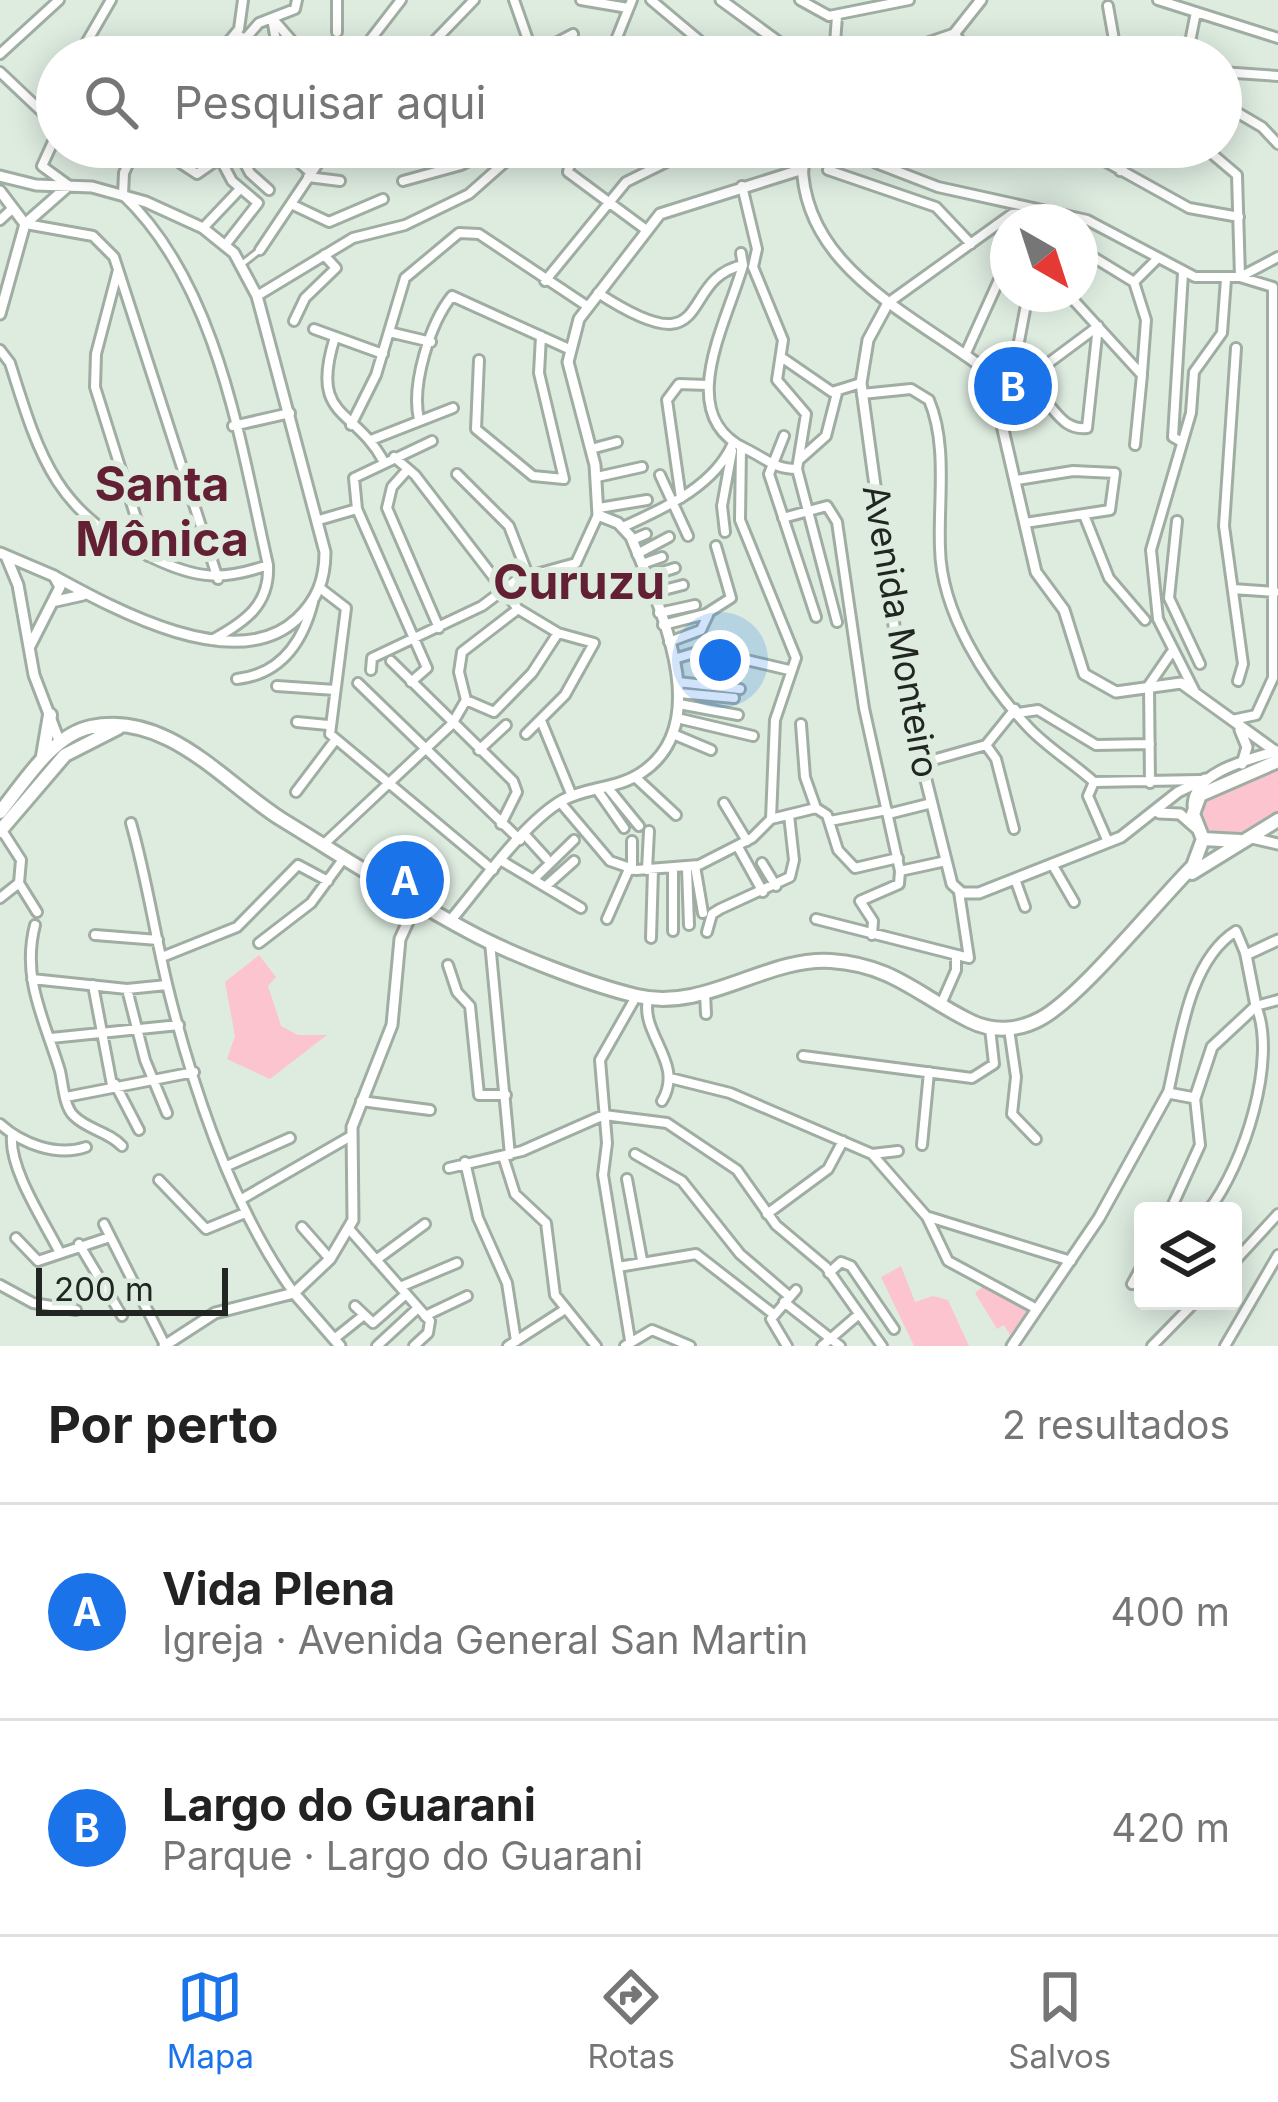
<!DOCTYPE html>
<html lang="pt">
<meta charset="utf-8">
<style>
:root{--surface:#fff;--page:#f2f2f2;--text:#222;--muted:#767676;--line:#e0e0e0;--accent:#1a73e8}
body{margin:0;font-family:Inter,sans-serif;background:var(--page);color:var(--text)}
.controls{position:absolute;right:36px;bottom:36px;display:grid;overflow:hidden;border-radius:12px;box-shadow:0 6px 30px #0003}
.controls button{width:108px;height:108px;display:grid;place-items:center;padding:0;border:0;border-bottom:3px solid var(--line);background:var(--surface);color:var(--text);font:60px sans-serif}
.compass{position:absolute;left:990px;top:204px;width:108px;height:108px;border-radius:50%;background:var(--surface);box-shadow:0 6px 30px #0003;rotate:141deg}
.scale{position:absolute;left:36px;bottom:30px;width:192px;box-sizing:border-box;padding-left:12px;border:6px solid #212622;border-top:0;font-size:33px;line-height:42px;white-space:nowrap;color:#212622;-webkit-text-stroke:9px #deece0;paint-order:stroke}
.you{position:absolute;left:720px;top:660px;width:42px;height:42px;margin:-30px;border:9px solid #fff;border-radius:50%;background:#1a73e8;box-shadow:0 0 0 18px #1a73e833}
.badge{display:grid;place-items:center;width:78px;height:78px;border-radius:50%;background:var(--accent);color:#fff;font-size:39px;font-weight:700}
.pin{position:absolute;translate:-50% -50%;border:6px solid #fff;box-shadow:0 3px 12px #0006}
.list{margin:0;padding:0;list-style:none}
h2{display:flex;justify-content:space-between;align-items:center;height:156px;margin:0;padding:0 48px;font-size:51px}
h2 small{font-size:39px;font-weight:400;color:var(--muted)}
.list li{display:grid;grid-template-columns:78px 1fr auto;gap:36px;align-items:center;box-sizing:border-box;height:216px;padding:0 48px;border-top:3px solid var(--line)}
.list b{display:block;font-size:45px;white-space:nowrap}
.list p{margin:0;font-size:39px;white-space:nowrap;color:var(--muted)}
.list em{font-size:39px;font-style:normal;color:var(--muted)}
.icon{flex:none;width:66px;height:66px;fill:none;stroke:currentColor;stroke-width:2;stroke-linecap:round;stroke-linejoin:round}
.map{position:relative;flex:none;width:1278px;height:1346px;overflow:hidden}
.search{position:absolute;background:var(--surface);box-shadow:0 6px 30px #0003;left:36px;right:36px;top:36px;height:132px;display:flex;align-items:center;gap:30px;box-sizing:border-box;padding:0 42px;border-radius:66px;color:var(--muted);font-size:45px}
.sheet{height:588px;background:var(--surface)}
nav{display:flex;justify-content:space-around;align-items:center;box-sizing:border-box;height:168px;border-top:3px solid var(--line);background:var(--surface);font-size:33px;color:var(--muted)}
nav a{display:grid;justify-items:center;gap:6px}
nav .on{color:var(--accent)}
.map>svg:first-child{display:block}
.green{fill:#fbc4cf}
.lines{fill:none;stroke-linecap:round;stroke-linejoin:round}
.pedestrian-casing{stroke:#a0ada2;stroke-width:10}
.minor-casing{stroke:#a0ada2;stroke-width:14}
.tertiary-casing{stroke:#a0ada2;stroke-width:15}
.secondary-casing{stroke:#a0ada2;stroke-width:15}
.primary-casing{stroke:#a0ada2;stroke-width:18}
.pedestrian{stroke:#fff;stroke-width:4.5}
.minor{stroke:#fff;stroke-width:8}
.tertiary{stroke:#fff;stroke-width:9}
.secondary{stroke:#fff;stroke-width:9}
.primary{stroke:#fff;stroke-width:12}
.labels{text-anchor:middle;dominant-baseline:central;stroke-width:12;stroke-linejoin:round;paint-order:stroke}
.street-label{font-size:36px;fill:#212622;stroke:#deece0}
.district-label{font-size:48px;font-weight:bold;fill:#631f33;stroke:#deece0}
</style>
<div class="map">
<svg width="1278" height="1346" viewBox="0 0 1278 1346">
<rect width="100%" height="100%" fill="#deece0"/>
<path class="green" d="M1278,766V814C1255,827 1230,847 1205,827L1199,802Z
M259,955L276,977L268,986L281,1026L298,1035H327L270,1079L227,1059L235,1036L225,982Z
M901,1266L915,1302L933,1296L948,1300L969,1346H914L881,1277Z
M986,1284L1027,1311L1010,1335L1004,1325L997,1329L975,1293Z"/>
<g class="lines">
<g class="pedestrian-casing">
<path id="pedestrian" d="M242,264L260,250"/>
</g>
<g class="minor-casing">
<path id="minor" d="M514,0L534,57
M581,0L628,8
M651,0L719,57
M800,0L829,16L909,0
M1158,0L1278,38
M1108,6L1116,51
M272,18L306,57
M337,32V0
M236,34L245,39L259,23L295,9L297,0
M954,34L975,57
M614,45L632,0
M0,54L59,0
M533,55L573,34
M78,57L111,0
M216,57L239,29L243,0
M260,57L276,41L272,18
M357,57L401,0
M419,57L474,0
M477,57L487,47
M690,57L701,42
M834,57L837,16
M1052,57L1116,51L1134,57
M1187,57L1196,12
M0,72L57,126
M1221,72L1278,76
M1221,103L1262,127L1278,144
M47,118L57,101
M57,133L42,166L68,185
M136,147L124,173L123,195C218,285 240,442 268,565C270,605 245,622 212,640
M156,147L197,174L236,147
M214,147L232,181L258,203L226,244
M236,147L250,173L269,190
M594,147L570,163L568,172L645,229
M878,147L876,163L938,187L1087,220L1195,277H1240L1278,257
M1204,147L1237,175L1240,277L1273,287V678L1256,715L1232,720
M285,150L311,173
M1099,158L1189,208L1239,217
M828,170L936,207L971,244
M1120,171L1136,147
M308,177L340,181
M403,181L461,165L497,147
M742,186L757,249L753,267
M293,205L329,222L383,199
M0,220L12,209
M26,224L93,236L114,257L218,579
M203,228L240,189
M1080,249L1134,282L1146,320L1142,373
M260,250L329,147
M741,253L743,265C727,323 673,415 746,449C765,458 774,469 797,469
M753,267L783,340L777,380L806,414L797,469L837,622
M118,270L96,354L95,387L148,556
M545,281L626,182L697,147
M1134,282L1156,260
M598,293C718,371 676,279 743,265
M1068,294L1142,375L1135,445
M257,296L353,238L405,225L469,194L522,147
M888,303L1012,214L1043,212
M294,321L305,298L336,268L324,255
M314,329L383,354
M389,332L431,342
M335,337C309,420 354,406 384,462
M1236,348L1224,526L1243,664L1238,681
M0,350L10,363C40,459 56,514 153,558C197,579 222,581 268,565
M965,355L1008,260
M784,359L832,392L861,383
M479,360L476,429L533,476L564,479L539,373L541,336
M1013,373L1028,294
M1027,379L1097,327
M992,382L1017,372L1028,383L1026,394L1000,402
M1029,391C1054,398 1057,431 1087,428L1098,326
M862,394L911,389L929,400C948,445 938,501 940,548C941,612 986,683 1029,728C1048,748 1073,763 1094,782
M419,419C411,385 430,323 452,296L569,349
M351,425L376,375L405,278L459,233L479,234L587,306
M233,426L290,413
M784,436L769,474L816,617
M371,440L453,408
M1180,441L1173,437L1183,273
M741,447L740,520L796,658L775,720L771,819
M591,449L617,442
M394,457L415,475L518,609L558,633L594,643L565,695L526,734
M799,460L826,436L837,393
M408,469L392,487L387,508L439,628
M457,474L509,526L528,575
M660,475L688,536
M597,477L642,467
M1017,480L1073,471L1115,473L1110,510L1025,523
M681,498L667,400L679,384L707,385
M599,508L647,500
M1084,515L1109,578L1145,620
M783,518L827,506L837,522L864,708L900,871
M319,520L357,509
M1177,521L1169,598L1200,664
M623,527C664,508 714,487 733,443
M725,532L722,506L732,451
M632,540L646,534
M637,554L669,537
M642,564L662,557
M646,577L675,568
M320,588L346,608L330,734L493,870
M1233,589L1275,592
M652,593L683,585
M518,609L462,652L459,672L466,700L494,712L532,673L558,633
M659,613L695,605
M663,625L706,614L731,598L716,546
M669,642L701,630L708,615
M674,659L704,650L789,670
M391,661L513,781L517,792L501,824
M371,670L372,658L482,606L518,579L576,563L598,515
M237,679C282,674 303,641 313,602
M411,682L427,668L357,509L354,478L432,441
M678,682L740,689
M358,683L520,840
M277,686L335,690
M1194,690L1158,619L1151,550L1191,413L1194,372L1222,333L1226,279
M679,693L734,698
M679,704L738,715
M1018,713L1038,710L1096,745L1150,744
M677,718L753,736
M297,722L328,725
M542,723L572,796
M801,724L805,777L816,808L827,815L838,850L855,868L898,858
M673,734L711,750
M986,745L996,759L1014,829
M986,745L1015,709
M479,750L506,725
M922,763L986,745
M635,777L676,815
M1094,782L1200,780
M1094,782L1088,796L1108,842
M1150,783L1149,685L1171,653
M608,788L639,826
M598,791L624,828
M296,792L336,739
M560,802L610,861L636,870L699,865L752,838L771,819L816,808
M724,803L747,841
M888,814L932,803
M830,821L887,810
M131,823C148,882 156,944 172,1004C197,1100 235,1212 294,1293
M1,829L21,860L19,883
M526,836L546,858
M324,844L452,724L466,700
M738,847L763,892
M502,861L581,908
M762,863L776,886
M1052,864L1074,902
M695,866L703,913
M687,868L689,925
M632,870V841
M647,870L649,831
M900,871L946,861
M534,879L574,840
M1015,879L1025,907
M19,883L37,912
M546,886L574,861
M0,898L19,883
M607,919L629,869
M816,919L969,958L959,892
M35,925C21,979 45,1021 60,1071C63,1084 64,1107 74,1116C88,1130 108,1131 122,1146
M673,931V869
M707,932L712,914L720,909L790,877L794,860L789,815
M95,935L158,940
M872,935L873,921L860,901L899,884L900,871
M651,938L653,870
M490,942L510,1155
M259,943L311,903L344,858
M162,957L237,927L298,865L328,881
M448,965L457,992L470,1006L479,1095H506
M32,979L127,989L167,985
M93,985L112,1085
M127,989L145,1060L167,1113
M705,993L706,1014
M648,999C640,1035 685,1063 662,1101
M942,1002L956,970V955
M1009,1029L1016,1077L1012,1114L1036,1139
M51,1038L179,1025
M803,1056L972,1078L994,1064L990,1028
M670,1078L730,1093L872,1154L927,1217L948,1261L1037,1309
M115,1084L139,1130
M1168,1093C1180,1042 1188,961 1236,931L1246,955
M66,1097L194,1072
M361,1101L430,1110
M0,1124C22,1144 57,1157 86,1147
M12,1136C9,1169 44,1221 60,1253
M922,1145L929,1072
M635,1154L682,1181L740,1254L789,1296
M872,1154L898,1151
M503,1156L515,1194L546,1223L555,1295L596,1346
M465,1162L478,1218L507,1283L516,1341
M227,1166L290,1138
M449,1168L522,1151L604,1115L667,1123L737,1170L776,1225L826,1267L882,1346
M627,1179L642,1260
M159,1180L206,1229L245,1213
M240,1200L351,1136
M1170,1211L1200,1145L1195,1098
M1208,1211C1244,1165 1278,1059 1256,1006L1278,1000
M767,1214L828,1169L843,1141
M929,1217L1071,1261
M104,1224L165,1345
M302,1227L330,1259
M350,1230L430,1321L428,1333L414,1346
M16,1238L38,1261L110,1237
M79,1244L122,1316
M376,1260L425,1224
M1233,1263L1278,1214
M618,1267L696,1254L772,1313
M829,1273L841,1262L851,1266L894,1329
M1132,1284L1143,1264
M0,1285L33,1303L76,1310
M400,1287L457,1263
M784,1302L840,1346
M355,1306L373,1323L406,1294
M425,1316L467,1296
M334,1339L364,1315
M630,1340L603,1175L607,1143L600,1060L637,995
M377,1346L418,1308
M508,1346L564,1310
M625,1346L652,1330L690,1346
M787,1346L771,1319L796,1290
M822,1346L858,1315
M1152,1346L1196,1301
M1225,1346L1278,1255"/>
</g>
<g class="tertiary-casing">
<path id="tertiary" d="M0,176L36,185L92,187L146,202L203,228L234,253L257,296L325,552C325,580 317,600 297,619C236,676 116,610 54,576
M25,224L66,188
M888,303L868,340L861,383L902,684L952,884L962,893H979L1121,837L1178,792L1205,779
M56,601L83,595
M1159,813L1180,814L1196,828
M450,921C480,886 523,823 563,800C587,787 617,789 641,773C718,723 657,602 631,537L618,523L598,515L595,465L568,362L579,319L660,214L803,169
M294,1293L330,1259L353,1220L352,1127L392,1025L400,939L417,902
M1012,1346L1099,1218L1168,1093L1195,1098L1212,1047L1256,1006L1246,955L1278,940"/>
</g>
<g class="secondary-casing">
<path id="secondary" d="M721,0L799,57
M887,57L954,34L981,0
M803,147C792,258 900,308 975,362L992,382L1036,572L1064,610L1084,674L1116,692L1181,683L1275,751
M0,191L25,224L0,314
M0,553L54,576L60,587L30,646
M6,556L18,585L34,675L60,743
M1240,730L1247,747L1242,764
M1193,806C1193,772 1250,759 1277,751
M1252,838L1278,844
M164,1346L215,1313L294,1293L340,1346"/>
</g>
<g class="primary-casing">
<path id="primary" d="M43,756L50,715
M0,812C24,783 52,735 91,727C168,711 224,783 281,819C343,857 404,897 468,931C510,954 590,985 637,996C706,1012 765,957 831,961C893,965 919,996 970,1021C992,1032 1018,1031 1040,1019C1080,998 1156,903 1193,866L1203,839
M0,831L65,755L118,728
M1203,839L1193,814L1200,795L1278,761
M1203,839L1240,841
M1192,873L1278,820"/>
</g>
<use href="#pedestrian" class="pedestrian"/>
<use href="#minor" class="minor"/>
<use href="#tertiary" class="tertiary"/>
<use href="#secondary" class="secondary"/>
<use href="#primary" class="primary"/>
</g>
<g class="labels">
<g class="street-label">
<text transform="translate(901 631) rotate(80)">Avenida Monteiro</text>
</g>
<g class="district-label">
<text x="162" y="483">Santa<tspan x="162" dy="55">Mônica</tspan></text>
<text x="579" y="581">Curuzu</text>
</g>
</g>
</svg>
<div class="controls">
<button><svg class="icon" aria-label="layers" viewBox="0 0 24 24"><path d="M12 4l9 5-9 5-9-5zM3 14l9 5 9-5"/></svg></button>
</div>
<svg class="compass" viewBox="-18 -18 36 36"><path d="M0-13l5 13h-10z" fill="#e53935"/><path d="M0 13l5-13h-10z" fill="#767676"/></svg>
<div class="scale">200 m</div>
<div class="you"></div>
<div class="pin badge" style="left:405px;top:880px">A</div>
<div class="pin badge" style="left:1013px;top:386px">B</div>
<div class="search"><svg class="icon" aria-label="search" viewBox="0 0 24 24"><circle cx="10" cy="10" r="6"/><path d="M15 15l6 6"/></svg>Pesquisar aqui</div>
</div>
<section class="sheet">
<h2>Por perto<small>2 resultados</small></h2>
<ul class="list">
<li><span class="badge">A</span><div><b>Vida Plena</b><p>Igreja · Avenida General San Martin</p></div><em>400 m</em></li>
<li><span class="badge">B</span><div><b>Largo do Guarani</b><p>Parque · Largo do Guarani</p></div><em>420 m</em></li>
</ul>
</section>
<nav>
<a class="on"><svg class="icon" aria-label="map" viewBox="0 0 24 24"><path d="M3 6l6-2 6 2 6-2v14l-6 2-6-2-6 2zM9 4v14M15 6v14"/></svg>Mapa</a>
<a><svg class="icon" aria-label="directions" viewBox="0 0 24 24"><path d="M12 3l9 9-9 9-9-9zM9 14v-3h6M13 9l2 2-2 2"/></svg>Rotas</a>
<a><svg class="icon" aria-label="saved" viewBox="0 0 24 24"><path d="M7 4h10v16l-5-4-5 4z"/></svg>Salvos</a>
</nav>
